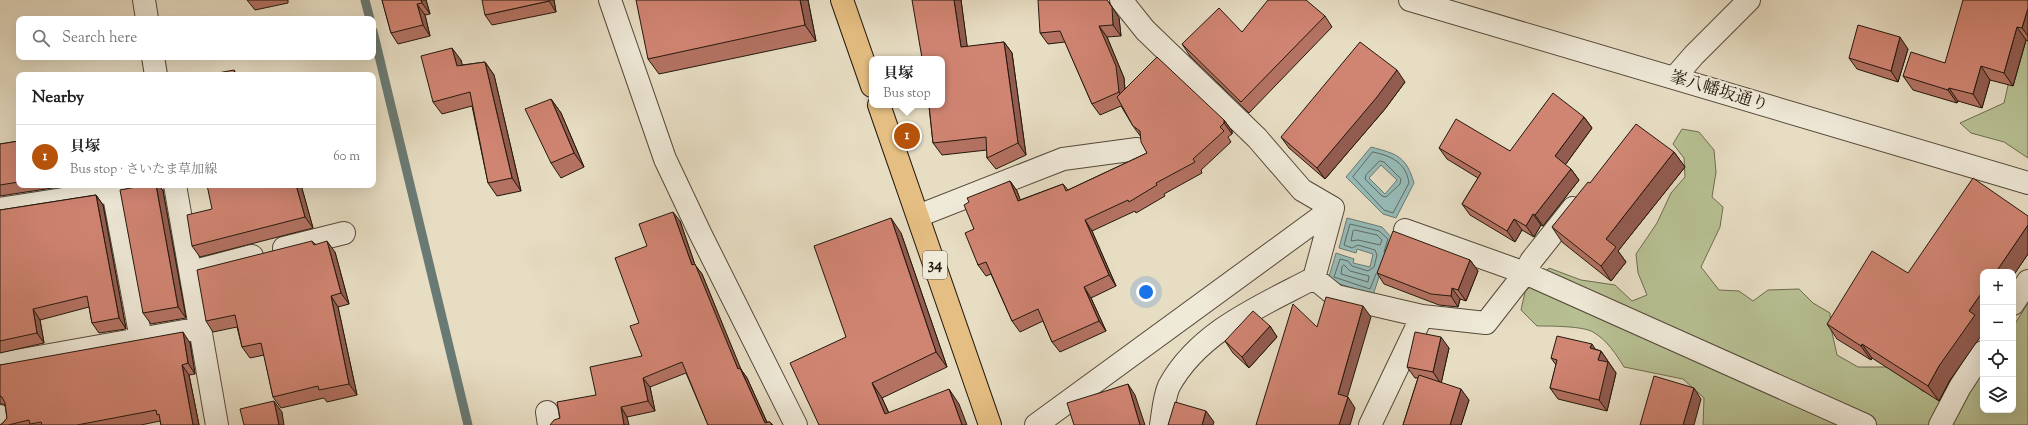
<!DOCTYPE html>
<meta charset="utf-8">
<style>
:root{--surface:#fff;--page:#f6f6f6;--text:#222;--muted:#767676;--line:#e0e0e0;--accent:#b45309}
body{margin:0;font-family:"Sorts Mill Goudy","Noto Serif JP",serif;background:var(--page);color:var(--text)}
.controls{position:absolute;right:12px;bottom:12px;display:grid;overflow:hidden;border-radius:8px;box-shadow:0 4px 16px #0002}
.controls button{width:36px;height:36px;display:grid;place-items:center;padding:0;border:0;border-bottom:1px solid var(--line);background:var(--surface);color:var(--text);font:20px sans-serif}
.you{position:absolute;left:1146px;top:292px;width:14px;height:14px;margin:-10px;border:3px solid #fff;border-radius:50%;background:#1a73e8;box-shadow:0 0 0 6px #1a73e833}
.badge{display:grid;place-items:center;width:26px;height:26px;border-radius:50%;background:var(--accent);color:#fff;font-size:13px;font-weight:700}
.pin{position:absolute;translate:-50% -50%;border:2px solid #fff;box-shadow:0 1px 4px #0006}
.popup{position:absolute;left:869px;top:56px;width:76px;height:52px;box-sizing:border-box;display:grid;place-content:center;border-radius:8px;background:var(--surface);filter:drop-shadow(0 1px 3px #0005);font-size:13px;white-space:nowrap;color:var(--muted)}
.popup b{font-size:15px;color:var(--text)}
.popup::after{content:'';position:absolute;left:50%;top:100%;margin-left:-8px;border:8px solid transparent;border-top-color:var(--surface)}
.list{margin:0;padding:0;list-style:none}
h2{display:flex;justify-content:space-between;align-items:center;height:52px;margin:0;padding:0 16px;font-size:17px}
h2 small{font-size:13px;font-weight:400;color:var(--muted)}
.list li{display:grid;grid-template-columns:26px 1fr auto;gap:12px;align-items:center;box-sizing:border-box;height:64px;padding:0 16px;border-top:1px solid var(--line)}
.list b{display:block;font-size:15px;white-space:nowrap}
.list p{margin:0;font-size:13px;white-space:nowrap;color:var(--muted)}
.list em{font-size:13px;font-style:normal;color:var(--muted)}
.icon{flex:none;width:22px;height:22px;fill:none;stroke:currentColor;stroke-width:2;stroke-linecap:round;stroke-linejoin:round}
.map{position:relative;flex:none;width:2028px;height:425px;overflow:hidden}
.search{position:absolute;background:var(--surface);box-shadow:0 4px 16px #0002;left:16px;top:16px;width:360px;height:44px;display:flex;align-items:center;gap:10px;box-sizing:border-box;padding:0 14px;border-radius:8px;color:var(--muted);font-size:15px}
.panel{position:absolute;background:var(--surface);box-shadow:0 4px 16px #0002;left:16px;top:72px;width:360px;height:116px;border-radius:8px}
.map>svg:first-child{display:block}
.green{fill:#b7c093;stroke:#6e6c50}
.water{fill:#97bbb8;stroke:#697a74;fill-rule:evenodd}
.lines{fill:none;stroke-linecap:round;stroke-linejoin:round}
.shore{stroke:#5e6a62;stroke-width:1}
.stream{stroke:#697a74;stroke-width:9}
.minor-casing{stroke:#55493a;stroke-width:24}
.major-casing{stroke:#24180d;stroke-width:24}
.minor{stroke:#efe9d8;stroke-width:22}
.major{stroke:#e4be82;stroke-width:22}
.wall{fill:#b37262;stroke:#24180d}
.shaded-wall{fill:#925c50;stroke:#24180d}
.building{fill:#d08472;stroke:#24180d}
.labels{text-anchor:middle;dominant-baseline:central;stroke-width:4;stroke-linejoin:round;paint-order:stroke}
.shield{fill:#efe9d8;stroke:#61574a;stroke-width:1}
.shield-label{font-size:16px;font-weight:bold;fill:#24180d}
.street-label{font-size:17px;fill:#24180d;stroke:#efe9d8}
</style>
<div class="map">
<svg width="2028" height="425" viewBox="0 0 2028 425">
<rect width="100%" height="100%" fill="#e7ddc3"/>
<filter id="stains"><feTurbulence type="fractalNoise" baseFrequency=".005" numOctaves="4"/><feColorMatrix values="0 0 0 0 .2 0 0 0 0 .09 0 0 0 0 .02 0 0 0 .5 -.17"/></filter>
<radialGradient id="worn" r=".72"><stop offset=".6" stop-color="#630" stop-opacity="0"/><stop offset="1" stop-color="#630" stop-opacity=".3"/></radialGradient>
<path class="green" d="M2028,32V158L2004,142L1971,133L1960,123L2004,103L2014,59Z
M1682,129L1699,132L1714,150L1716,172L1712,197L1723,207L1720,227L1701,267L1719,290L1739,291L1753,301L1768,290L1799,289L1813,303L1830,313L1831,328L1837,355L1858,367H1898L1922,391L1942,395L1970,386L1983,371V410H2013V327L2028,303V425H1703L1704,398L1683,379L1624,367C1616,354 1607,340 1593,332C1583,326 1550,326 1537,326L1521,310L1525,292L1549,268L1581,280L1615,285L1632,301L1647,295L1638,273L1636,254L1657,223L1671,193L1685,177L1684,158L1673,144Z"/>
<path class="water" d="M1371,147C1397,154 1406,156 1414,183L1396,218L1383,214L1346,177ZM1381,165L1397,180L1385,194L1369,178Z
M1347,218L1382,227L1392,238L1373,295L1328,280L1336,253L1354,259L1353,263L1370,267L1373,254L1357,249L1356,253L1339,248Z"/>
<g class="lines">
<path class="shore" d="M1373,152C1392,156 1406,163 1409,183L1393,213L1384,210L1353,177Z
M1380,161L1384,162L1401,179L1400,184L1386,197L1382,196L1365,179L1366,175Z
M1355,230L1377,235L1382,240L1380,245L1358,240L1351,241L1353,231Z
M1344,265L1350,271L1369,276L1368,282L1341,274L1342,267Z
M1376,274L1370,289L1334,277L1340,259L1348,261L1352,266L1368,271L1374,267L1377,255L1375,250L1358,245L1352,248L1344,245L1350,224L1379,231L1388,239L1384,252"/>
<path class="stream" d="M365,0L370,19
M373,31L468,425"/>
<g class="minor-casing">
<path id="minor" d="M144,0L147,19
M610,0L665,159L700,233L796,425
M1121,0L1145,30L1257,138L1302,190L1333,208
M1410,0L2028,183
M153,57L156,75
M1674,78L1694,55L1749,0
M175,185L217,425
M113,191L141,339
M0,209L153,185
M918,216L1063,159L1137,149
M1405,230L1525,273L1865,425
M284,248L344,233
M191,272L252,256
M1314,278L1336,296L1422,316L1486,323L1525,273L1531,261L1573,208
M2013,304L2028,281
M0,364L201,328
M547,412L549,425
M0,416L2,425
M1036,425L1333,208
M1161,425C1163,413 1164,397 1169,386C1199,331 1261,306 1314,278L1333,208
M1370,425L1422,316
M1940,425L1960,387L1983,352"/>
</g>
<g class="major-casing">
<path id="major" d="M842,0L872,86
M879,105L990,425"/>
</g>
<use href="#minor" class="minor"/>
<use href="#major" class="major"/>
</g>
<path class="wall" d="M247,0H288V3L255,10Z
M382,0H426L430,14L425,15L430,36L398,44L391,33Z
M554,0L556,12L492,25L485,15Z
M808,0L816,41L659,74L648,59Z
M961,0L967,47L1004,42L1012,53L1026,155L996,169L987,158V150L942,155L933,143L929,106L928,105H942L922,58Z
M2028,0V41L2026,40L2013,86L1990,80L1982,108L1958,101L1957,103L1913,90L1903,76L1945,63Z
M1325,16L1332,27L1249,113L1190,56L1182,44Z
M1119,18L1121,36L1107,37L1124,78L1125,89L1224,120L1232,131V134L1228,137L1231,142L1201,170L1202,173L1164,194L1165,196L1136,213L1135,211L1092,231L1116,286L1091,298L1106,331L1060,352L1052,342L1043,321L1020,332L1012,321L991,274L986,276L978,265L974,229L969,202L1010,181L1017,191L1020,200L1063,184L1068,190L1147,153L1141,137L1133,126L1121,106L1100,115L1092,104L1065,42L1048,44L1040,33Z
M1908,49L1898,82L1857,69L1849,58Z
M461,60L462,65L485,62L494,75L521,191L497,196L488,183L472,106L442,114L433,102Z
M1405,82L1385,109L1325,179L1289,148L1281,137Z
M551,99L561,113L584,167L561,178L551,163Z
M1584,117L1592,128L1565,165L1571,169L1579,180L1543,226L1541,225L1534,237L1522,230L1515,242L1470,215L1462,204L1478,178L1447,159L1439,148L1510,151Z
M19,141V185H72L0,196V144Z
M1674,152L1685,167L1618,251L1626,262L1611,281L1562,242L1552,227L1590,183Z
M147,185H159L163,191L186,318L151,324L143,313Z
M301,185L313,228L200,257L192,246Z
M96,195L103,205L126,329L99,333L92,323L89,307L40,320L44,343L0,353V210Z
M2028,216V254L2013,276L1983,272V320L1939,401L1872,358L1871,360L1837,339L1827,324L1908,273Z
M680,221L695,265L702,274L740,368L747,378L767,422H770L773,425H708L686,373L650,387L655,411L627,417L560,418L596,395L642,356L647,246Z
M901,233L947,367L882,398L889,413L959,404L819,425L846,337Z
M312,241L315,244L335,252L349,304L338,307L357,395L327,402L324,398L281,408L273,397L264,355L250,358L242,347L237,327L213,332L206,321Z
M1470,260L1478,271L1466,301L1460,299L1458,307L1439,305L1384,284L1377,273Z
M1270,326L1277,337L1249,368L1233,353L1225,341Z
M190,343L195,374L189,375L199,425H161L160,421L141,425H0L3,423L7,418L5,405L3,404H0V365Z
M1449,348L1441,383L1469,400L1461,425H1403L1418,378H1415L1407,367Z
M1595,349L1601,351L1616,373L1607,411L1558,399L1550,388L1556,365L1551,358Z"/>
<path class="shaded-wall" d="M421,0H426L430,14L422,3Z
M549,0H554L556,12L549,1Z
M800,0H808L816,41L805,25Z
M954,0H961L969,59L961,47Z
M1109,2L1119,18L1121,36L1113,25Z
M417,4L425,15L430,36L423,25Z
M2028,8V36L2022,28Z
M1099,26L1107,37L1124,78L1126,104L1119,92Z
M2017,27L2026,40L2013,86L2004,73Z
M1900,37L1908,49L1898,82L1891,71Z
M1004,42L1012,53L1026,155L1018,143Z
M452,48L461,60L466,79L457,66Z
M485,62L494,75L521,191L512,178Z
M1981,66L1990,80L1982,108L1973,94Z
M234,70L237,75H235Z
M1397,70L1405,82L1385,109L1325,179L1317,168Z
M1949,88L1958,101L1957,103L1948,90Z
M551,99L561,113L584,167L574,153Z
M1584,117L1592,128L1563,168L1555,156Z
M1224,120L1232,131V134L1224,123Z
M1674,152L1685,167L1618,251L1626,262L1611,281L1601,266L1606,239Z
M1571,169L1579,180L1543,226L1535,215Z
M1010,181L1017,191L1025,212L1018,201Z
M156,185H159L163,191L186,318L178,307Z
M296,185H301L313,228L305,217Z
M96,195L103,205L126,329L119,318Z
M673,212L680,221L695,265L702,274L745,379L738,369L692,265Z
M1533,214L1541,225L1534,237L1526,226Z
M891,218L901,233L947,367L936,352Z
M1514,219L1522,230L1515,242L1507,231Z
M1085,220L1092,231L1116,286L1109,275Z
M2028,225V254L2013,276V272H1996Z
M327,241L335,252L349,304L341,293Z
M1470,260L1478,271L1466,301L1458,290Z
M1084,287L1091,298L1106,331L1099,321Z
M1452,288L1460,299L1458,307L1451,296Z
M1983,291V320L1981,323L1983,326V333L1950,380L1939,401L1928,386L1969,311Z
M331,296L338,307L357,395L349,384Z
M1363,306L1371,317L1345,405L1338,394Z
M33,309L40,320L44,343L37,333Z
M1270,326L1277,337L1249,368L1242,357Z
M183,332L190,343L195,374L188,363Z
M1441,337L1449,348L1441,384L1433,372Z
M1592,344L1599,355L1590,348Z
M1862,344L1872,358L1871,360L1861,346Z
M1601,351L1616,373L1607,411L1599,400L1598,360Z
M182,365L189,375L199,425H193Z
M740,368L747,378L768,425L765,423Z
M643,378L650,387L655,411L648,401Z
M872,383L882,398L894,425L885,414Z
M1128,384L1135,395L1145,425H1140Z
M1694,388L1701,399L1694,425H1683Z
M949,389L959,404L967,425H962Z
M1461,389L1469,400L1461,425H1450Z
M1348,397L1355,408L1350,425H1339Z
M274,401L282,412L284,425H279Z
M621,407L627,417L629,425H624Z
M1206,411L1214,422L1213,425H1202Z"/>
<path class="building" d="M382,0H421L422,3L417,4L423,25L391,33Z
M482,0H549V1L485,15Z
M636,0H800L805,25L648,59Z
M912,0H954L961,47L1004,42L1018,143L987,158L986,137L933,143L929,105H942V59H919V58H922Z
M1038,0H1107L1112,7L1113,25L1099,26L1116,66L1119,92L1092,104L1060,31L1040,33Z
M1268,0H1306L1325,16L1241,102L1182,44L1219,8L1242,32Z
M1963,0H2028V8L2022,28L2017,27L2004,73L1981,66L1973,94L1949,88L1948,90L1903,76L1911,52L1945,63Z
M1858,25L1900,37L1891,71L1849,58Z
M1360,42L1397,70L1377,97L1317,168L1281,137Z
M452,48L457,66L485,62L512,178L488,183L470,92L433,102L421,56Z
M1157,57L1224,120V123L1220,127L1224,131L1193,159L1195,162L1156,183L1157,185L1129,202L1128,200L1085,220L1109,275L1084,287L1099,321L1052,342L1038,309L1012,321L986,262L978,265L965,233L974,229L964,205L969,202L967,198L1010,181L1018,201L1063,184L1066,191L1147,153L1141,142L1140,131L1133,126L1117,97Z
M234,70L235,75H207Z
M1553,93L1584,117L1555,156L1571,169L1535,215L1533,214L1526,226L1514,219L1507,231L1462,204L1481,173L1439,148L1456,119L1510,151Z
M551,99L574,153L551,163L525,109Z
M1636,124L1674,152L1606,239L1616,247L1601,266L1552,227L1588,182L1590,183Z
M19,141V182L0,185V144Z
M1973,178L2028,216V225L1996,272H1983V291L1969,311L1975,315L1939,366L1928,386L1862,344L1861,346L1827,324L1872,251L1908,273Z
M147,185H156L178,307L143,313L120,190Z
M207,185H296L305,217L192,246L187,215L212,209Z
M96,195L119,318L92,323L87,296L33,309L37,333L0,341V210Z
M673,212L692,265L695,264L738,369L740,368L765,423L770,422L772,425H708L682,362L643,378L648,401L621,407L624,425H550L554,420L560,418L557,402L596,395L590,367L642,356L630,326L639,323L615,258L647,246L639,224Z
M891,218L936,352L872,383L885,414L949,389L962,425H819L790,363L846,337L814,246Z
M1393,231L1470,260L1458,290L1452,288L1451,296L1431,294L1377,273Z
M312,241L314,245L327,241L341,293L331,296L349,384L319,390L318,386L273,397L261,343L242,347L235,315L206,321L197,270Z
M1326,297L1363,306L1338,394L1348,397L1339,425H1256L1293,304L1317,327Z
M1253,311L1270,326L1242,357L1225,341Z
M183,332L188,363L182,365L193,425H161L159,414L157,415L156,410L77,425H42L41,422L30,424L29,420L8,425H0L3,423L7,418L5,403L2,397L0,396V365Z
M1415,332L1441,337L1433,372L1407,367Z
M1557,336L1592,344L1590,348L1601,351L1598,360L1608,362L1599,400L1550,388L1557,360L1551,358Z
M1419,375L1461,389L1450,425H1403Z
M1654,376L1694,388L1683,425H1640Z
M1128,384L1140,425H1074L1067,403Z
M274,401L279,425H244L240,409Z
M1175,402L1206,411L1202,425H1168Z"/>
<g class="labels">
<rect class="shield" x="923" y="251" width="24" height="28" rx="3"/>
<g class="shield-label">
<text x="935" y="265">34</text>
</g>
<g class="street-label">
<text transform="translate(1719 92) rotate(17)">峯八幡坂通り</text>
</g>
</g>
<rect width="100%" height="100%" filter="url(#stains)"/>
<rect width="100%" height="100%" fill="url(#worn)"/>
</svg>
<div class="controls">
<button>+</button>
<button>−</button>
<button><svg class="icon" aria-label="locate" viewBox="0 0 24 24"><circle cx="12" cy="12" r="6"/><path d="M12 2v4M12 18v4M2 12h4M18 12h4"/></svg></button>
<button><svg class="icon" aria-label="layers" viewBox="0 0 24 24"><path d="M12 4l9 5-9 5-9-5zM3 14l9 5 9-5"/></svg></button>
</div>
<div class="you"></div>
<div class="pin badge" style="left:907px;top:136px">1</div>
<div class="popup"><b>貝塚</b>Bus stop</div>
<div class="search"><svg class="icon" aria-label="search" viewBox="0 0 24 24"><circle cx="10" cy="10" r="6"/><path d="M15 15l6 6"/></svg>Search here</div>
<section class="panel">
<h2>Nearby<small></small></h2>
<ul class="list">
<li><span class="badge">1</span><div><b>貝塚</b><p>Bus stop · さいたま草加線</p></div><em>60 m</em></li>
</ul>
</section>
</div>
